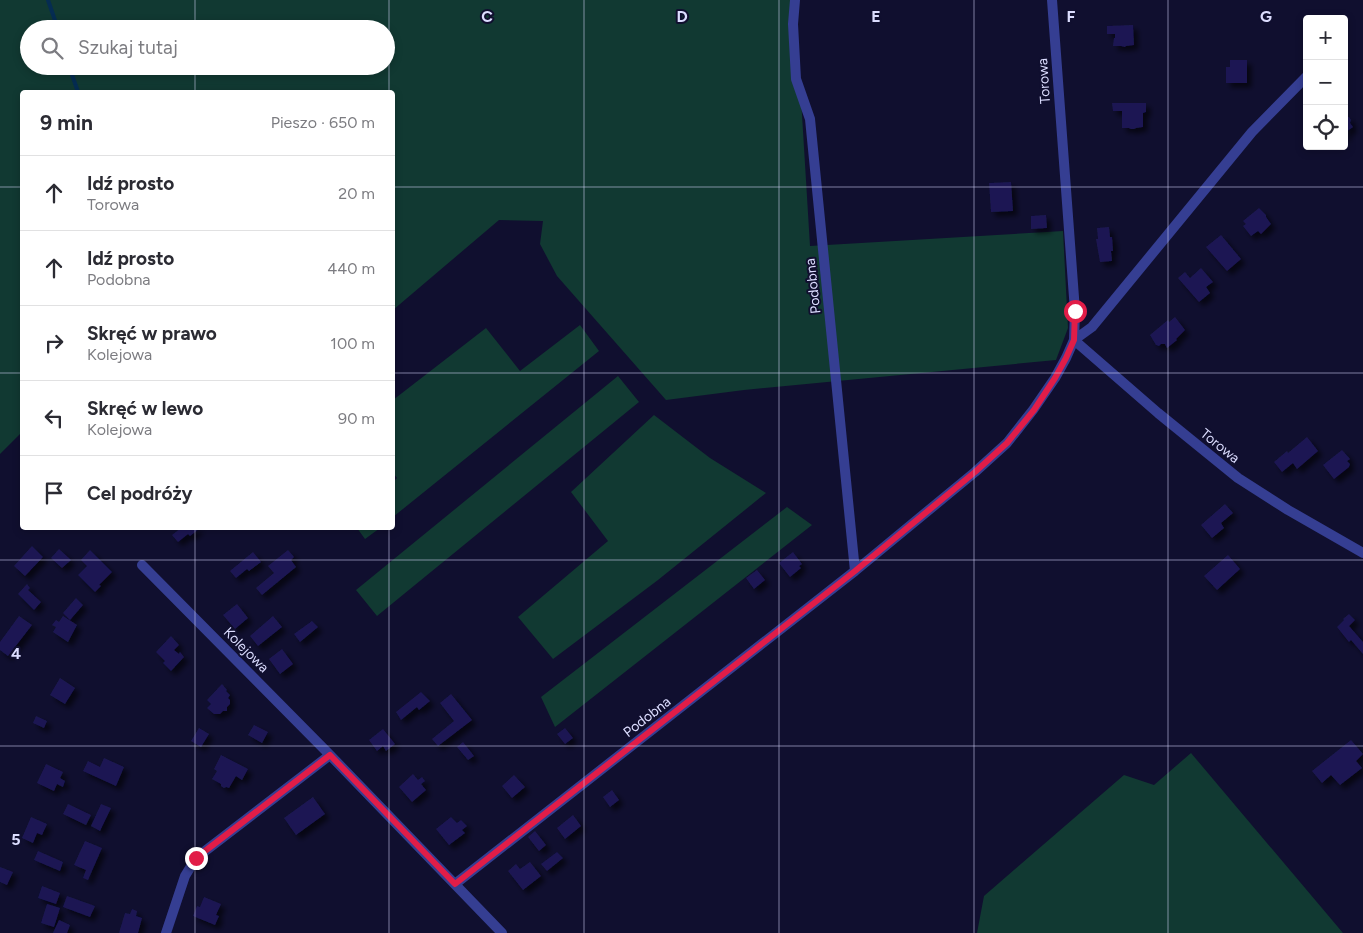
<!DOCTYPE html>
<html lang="pl">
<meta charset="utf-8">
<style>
:root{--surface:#fff;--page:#f2f2f3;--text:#2b2b33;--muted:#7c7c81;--line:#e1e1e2}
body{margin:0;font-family:Figtree,sans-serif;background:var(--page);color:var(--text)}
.controls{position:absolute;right:15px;top:15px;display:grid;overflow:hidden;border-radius:5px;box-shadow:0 2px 8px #0003}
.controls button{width:45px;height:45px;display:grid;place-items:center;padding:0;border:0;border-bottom:1px solid var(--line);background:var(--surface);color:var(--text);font:25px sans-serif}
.stop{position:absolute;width:15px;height:15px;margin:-11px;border:4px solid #e11d48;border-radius:50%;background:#fff}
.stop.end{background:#e11d48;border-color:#fff;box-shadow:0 1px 5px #0008}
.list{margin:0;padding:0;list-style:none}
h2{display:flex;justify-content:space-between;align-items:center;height:65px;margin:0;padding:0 20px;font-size:21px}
h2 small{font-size:16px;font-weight:400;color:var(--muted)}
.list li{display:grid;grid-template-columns:32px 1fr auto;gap:15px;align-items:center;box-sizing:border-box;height:75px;padding:0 20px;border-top:1px solid var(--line)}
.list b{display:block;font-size:19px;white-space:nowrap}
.list p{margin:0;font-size:16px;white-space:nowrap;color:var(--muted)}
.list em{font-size:16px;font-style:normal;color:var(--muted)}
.icon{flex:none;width:28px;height:28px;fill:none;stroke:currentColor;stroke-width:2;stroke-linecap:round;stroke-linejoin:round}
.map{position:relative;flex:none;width:1363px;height:933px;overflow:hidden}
.search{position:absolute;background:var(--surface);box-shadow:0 2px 8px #0003;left:20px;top:20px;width:375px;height:55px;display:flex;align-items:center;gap:12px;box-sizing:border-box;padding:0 18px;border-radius:28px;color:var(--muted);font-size:19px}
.panel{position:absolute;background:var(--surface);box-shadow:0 2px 8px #0003;left:20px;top:90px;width:375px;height:440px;border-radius:5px}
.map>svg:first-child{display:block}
.green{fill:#113932;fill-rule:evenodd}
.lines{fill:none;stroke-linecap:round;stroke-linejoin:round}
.stream{stroke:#052c52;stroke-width:4}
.building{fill:#1c1952;filter:url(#shadow)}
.street{stroke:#353e92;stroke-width:10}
.route{stroke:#e11d48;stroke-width:6}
.grid{fill:none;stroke:#dcddff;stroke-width:1;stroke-opacity:0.55}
.labels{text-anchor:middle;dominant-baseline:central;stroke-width:4;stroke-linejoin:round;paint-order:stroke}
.street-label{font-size:14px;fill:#dcddff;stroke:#100f2f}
.grid-label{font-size:16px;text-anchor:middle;font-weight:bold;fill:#dcddff;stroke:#100f2f;stroke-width:4;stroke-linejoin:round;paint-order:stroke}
</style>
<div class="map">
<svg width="1363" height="933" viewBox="0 0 1363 933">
<defs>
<filter id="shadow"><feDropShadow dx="4.5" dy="4.5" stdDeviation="2.5" flood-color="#0009"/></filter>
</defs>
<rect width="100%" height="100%" fill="#100f2f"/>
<path class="green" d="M0,0H795L810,246L1063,231L1068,328L1056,360L744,390L666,400L557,276L540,244L543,221L499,220L393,310L392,92H22V434L21,433L0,454ZM29,29H386V66H29Z
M580,325L599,351L393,517V482L397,478L393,473V400L486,328L520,371Z
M618,376L639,402L377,616L356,590Z
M654,415L710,458L766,493L658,580L553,659L518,617L608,541L571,492Z
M787,507L812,525L555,727L541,697Z
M357,528H380L365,539Z
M1191,753L1343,933H977L984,896L1124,775L1154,785Z"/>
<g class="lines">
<path class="stream" d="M48,0L58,29
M69,66L78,92"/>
</g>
<path class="building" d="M1133,25L1134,45L1126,46L1125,47L1121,46H1113L1114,38H1115V34H1107V26Z
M1230,60H1247V83H1226V67H1230Z
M1112,103H1146V112L1143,113V127L1136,128L1134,129H1131L1129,128H1122V111H1113Z
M1347,117H1349L1351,120L1350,123L1353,127L1346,132L1347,135L1344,137V118Z
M1011,182L1013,211L991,212L989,183Z
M1259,208L1266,215V217L1271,224L1261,234L1258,231L1251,236L1243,226L1246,224L1243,221Z
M1046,215L1047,228L1031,229V216Z
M1109,227L1110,237H1112L1113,251H1111L1112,261L1100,262L1096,239H1098L1097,228Z
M1221,235L1241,259L1227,271L1206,247Z
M1201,268L1213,282L1206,287L1210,293L1199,302L1178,278L1185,272L1190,278Z
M1175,317L1185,330L1176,339L1177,340L1167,348L1165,344H1161L1159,346L1156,345L1150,335L1168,320L1169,322Z
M1307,437L1318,451L1297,469L1293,463L1282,472L1274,462L1287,451L1288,453Z
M1342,450L1350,459L1347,461L1350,464L1349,467L1334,479L1323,465Z
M1225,504L1233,513L1221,523L1224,528L1212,538L1201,525Z
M181,528H200L190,536L188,534L178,542L172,535Z
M32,546L43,557L25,576L14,566Z
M59,549L71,560L62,568L51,558Z
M90,550L112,572L99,585L101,586L95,592L78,575L87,566L81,560Z
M288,550L294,557L291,560L296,567L262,595L256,588L274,573L268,566Z
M253,552L261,562L249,571L247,569L236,578L230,571Z
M793,552L802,564L799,566L801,568L790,577L779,563Z
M1228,555L1240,569L1217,590L1204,576Z
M757,570L765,580L754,589L746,578Z
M27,584L30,588L28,590L41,602L34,610L18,594Z
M76,598L83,605L70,620L63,613Z
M237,604L248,618L235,629L223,615Z
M1349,614L1355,620L1349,626L1363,642V654L1351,640L1349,642L1337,627L1344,620L1343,619Z
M19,616L32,625L8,656L0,650V642Z
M63,616L77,625L68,642L53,632L56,627L52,625L56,620L59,622Z
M273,616L282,627L258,646L250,636Z
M312,621L318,627L300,642L294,634Z
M171,636L179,645L174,650L179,654L180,652L184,657L171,671L163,663L165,661L156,652Z
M282,649L293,664L280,674L269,659Z
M60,678L75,688L65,704L50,695Z
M222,684L227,690L226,691L230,695L228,698L230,700V704L227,707V711H223L220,714H214L207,708L211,704L207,700Z
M421,692L430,701L419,710L417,707L401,720L396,712Z
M451,694L472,720L438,746L432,739L454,721L440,703Z
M36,716L47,721L44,728L33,723Z
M254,725L268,732L262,743L248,735Z
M199,728L209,734L201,747L191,741Z
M565,728L573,738L565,744L557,734Z
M383,729L395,744L386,751L383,746L377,751L369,740Z
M1351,740L1363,754L1356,761L1362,768L1340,785L1331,775L1322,783L1312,771Z
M463,742L474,756L468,760L457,747Z
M221,755L248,769L242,780L236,776L229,788L226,787L224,788L221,786V784L212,779L217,771L214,769Z
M104,758L124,767L116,786L83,771L88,761L100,767Z
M46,764L63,772L60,778L65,781L63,787L57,784L54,791L37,783Z
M413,774L418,780L422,777L425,781L421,784L426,790L412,802L399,787Z
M514,775L525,787L512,798L502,786Z
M612,790L619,800L610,807L603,797Z
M313,797L325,814L296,835L284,818Z
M68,804L91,815L86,825L63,814Z
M101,804L111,808L100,831L91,826Z
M573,815L581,826L565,839L557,828Z
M31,817L47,824L42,835L37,833L33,843L22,838Z
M451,817L457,823L461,820L467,826L462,830L465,833L449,845L436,829Z
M535,831L546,845L539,851L528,837Z
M85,841L102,848L88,880L83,878L86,870L74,865Z
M38,851L63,862L60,871L34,860Z
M557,852L563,858L547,871L541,864Z
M530,862L541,876L523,890L508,871L516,864L520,869Z
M0,867L13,872L7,885L0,882Z
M42,886L60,893L56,904L38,898Z
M67,896L95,906L90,917L63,907Z
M204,897L221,904L216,915L219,916L215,925L193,916L197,906L200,907Z
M47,904L60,908L54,927L41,923Z
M132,909L137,911L136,916L142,918L138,933H119L125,913L130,914Z
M59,920L70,925L67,933H53Z"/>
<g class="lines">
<path class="street" d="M795,0L793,24L796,79L810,119L855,571
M1074,340L1158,413L1238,478L1288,510L1363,553
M1074,340L1092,327L1252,132L1307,76
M142,565L330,755L502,933
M455,884L855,571L975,472L1007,443L1033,410L1055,378L1066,358L1074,340L1075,311L1052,0
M166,933L185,876L196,858L330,755"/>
</g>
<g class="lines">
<path class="route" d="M196,858L330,755L455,884L855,571L975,472L1007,443L1034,410L1055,378L1066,358L1074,340L1075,311"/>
</g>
<path class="grid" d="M195,0V29M389,0V92M584,0V933M779,0V933M974,0V933M1168,0V933M195,66V92M0,187H22M392,187H1363M0,373H22M392,373H1363M195,528V933M389,528V933M0,560H1363M0,746H1363"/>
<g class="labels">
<g class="street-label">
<text transform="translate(1044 81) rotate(-94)">Torowa</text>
<text transform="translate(813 286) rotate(-96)">Podobna</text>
<text transform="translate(1220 446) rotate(39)">Torowa</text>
<text transform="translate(246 650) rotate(45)">Kolejowa</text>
<text transform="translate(647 717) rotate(-38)">Podobna</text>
</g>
</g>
<g class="grid-label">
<text x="487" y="22">C</text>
<text x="682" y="22">D</text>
<text x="876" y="22">E</text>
<text x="1071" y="22">F</text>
<text x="1266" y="22">G</text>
<text x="16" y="659">4</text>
<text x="16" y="845">5</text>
</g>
</svg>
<div class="controls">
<button>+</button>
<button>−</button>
<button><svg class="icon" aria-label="locate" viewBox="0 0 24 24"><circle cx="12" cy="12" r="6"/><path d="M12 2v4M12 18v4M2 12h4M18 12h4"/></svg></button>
</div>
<div class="stop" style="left:1075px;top:311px"></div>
<div class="stop end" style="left:196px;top:858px"></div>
<div class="search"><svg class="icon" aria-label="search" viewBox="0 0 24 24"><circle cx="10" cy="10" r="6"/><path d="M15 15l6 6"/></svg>Szukaj tutaj</div>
<section class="panel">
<h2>9 min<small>Pieszo · 650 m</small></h2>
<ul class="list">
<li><svg class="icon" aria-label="ahead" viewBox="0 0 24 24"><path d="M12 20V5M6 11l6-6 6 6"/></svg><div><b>Idź prosto</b><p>Torowa</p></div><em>20 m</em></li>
<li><svg class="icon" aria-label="ahead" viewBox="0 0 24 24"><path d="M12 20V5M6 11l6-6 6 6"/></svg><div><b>Idź prosto</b><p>Podobna</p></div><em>440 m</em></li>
<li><svg class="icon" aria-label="right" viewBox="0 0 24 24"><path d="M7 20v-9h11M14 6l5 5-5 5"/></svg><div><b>Skręć w prawo</b><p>Kolejowa</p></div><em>100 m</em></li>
<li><svg class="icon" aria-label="left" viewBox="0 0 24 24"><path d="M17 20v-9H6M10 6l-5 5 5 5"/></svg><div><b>Skręć w lewo</b><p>Kolejowa</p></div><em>90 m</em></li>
<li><svg class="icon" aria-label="arrive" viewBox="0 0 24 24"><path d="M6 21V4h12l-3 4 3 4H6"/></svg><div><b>Cel podróży</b></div></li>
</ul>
</section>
</div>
